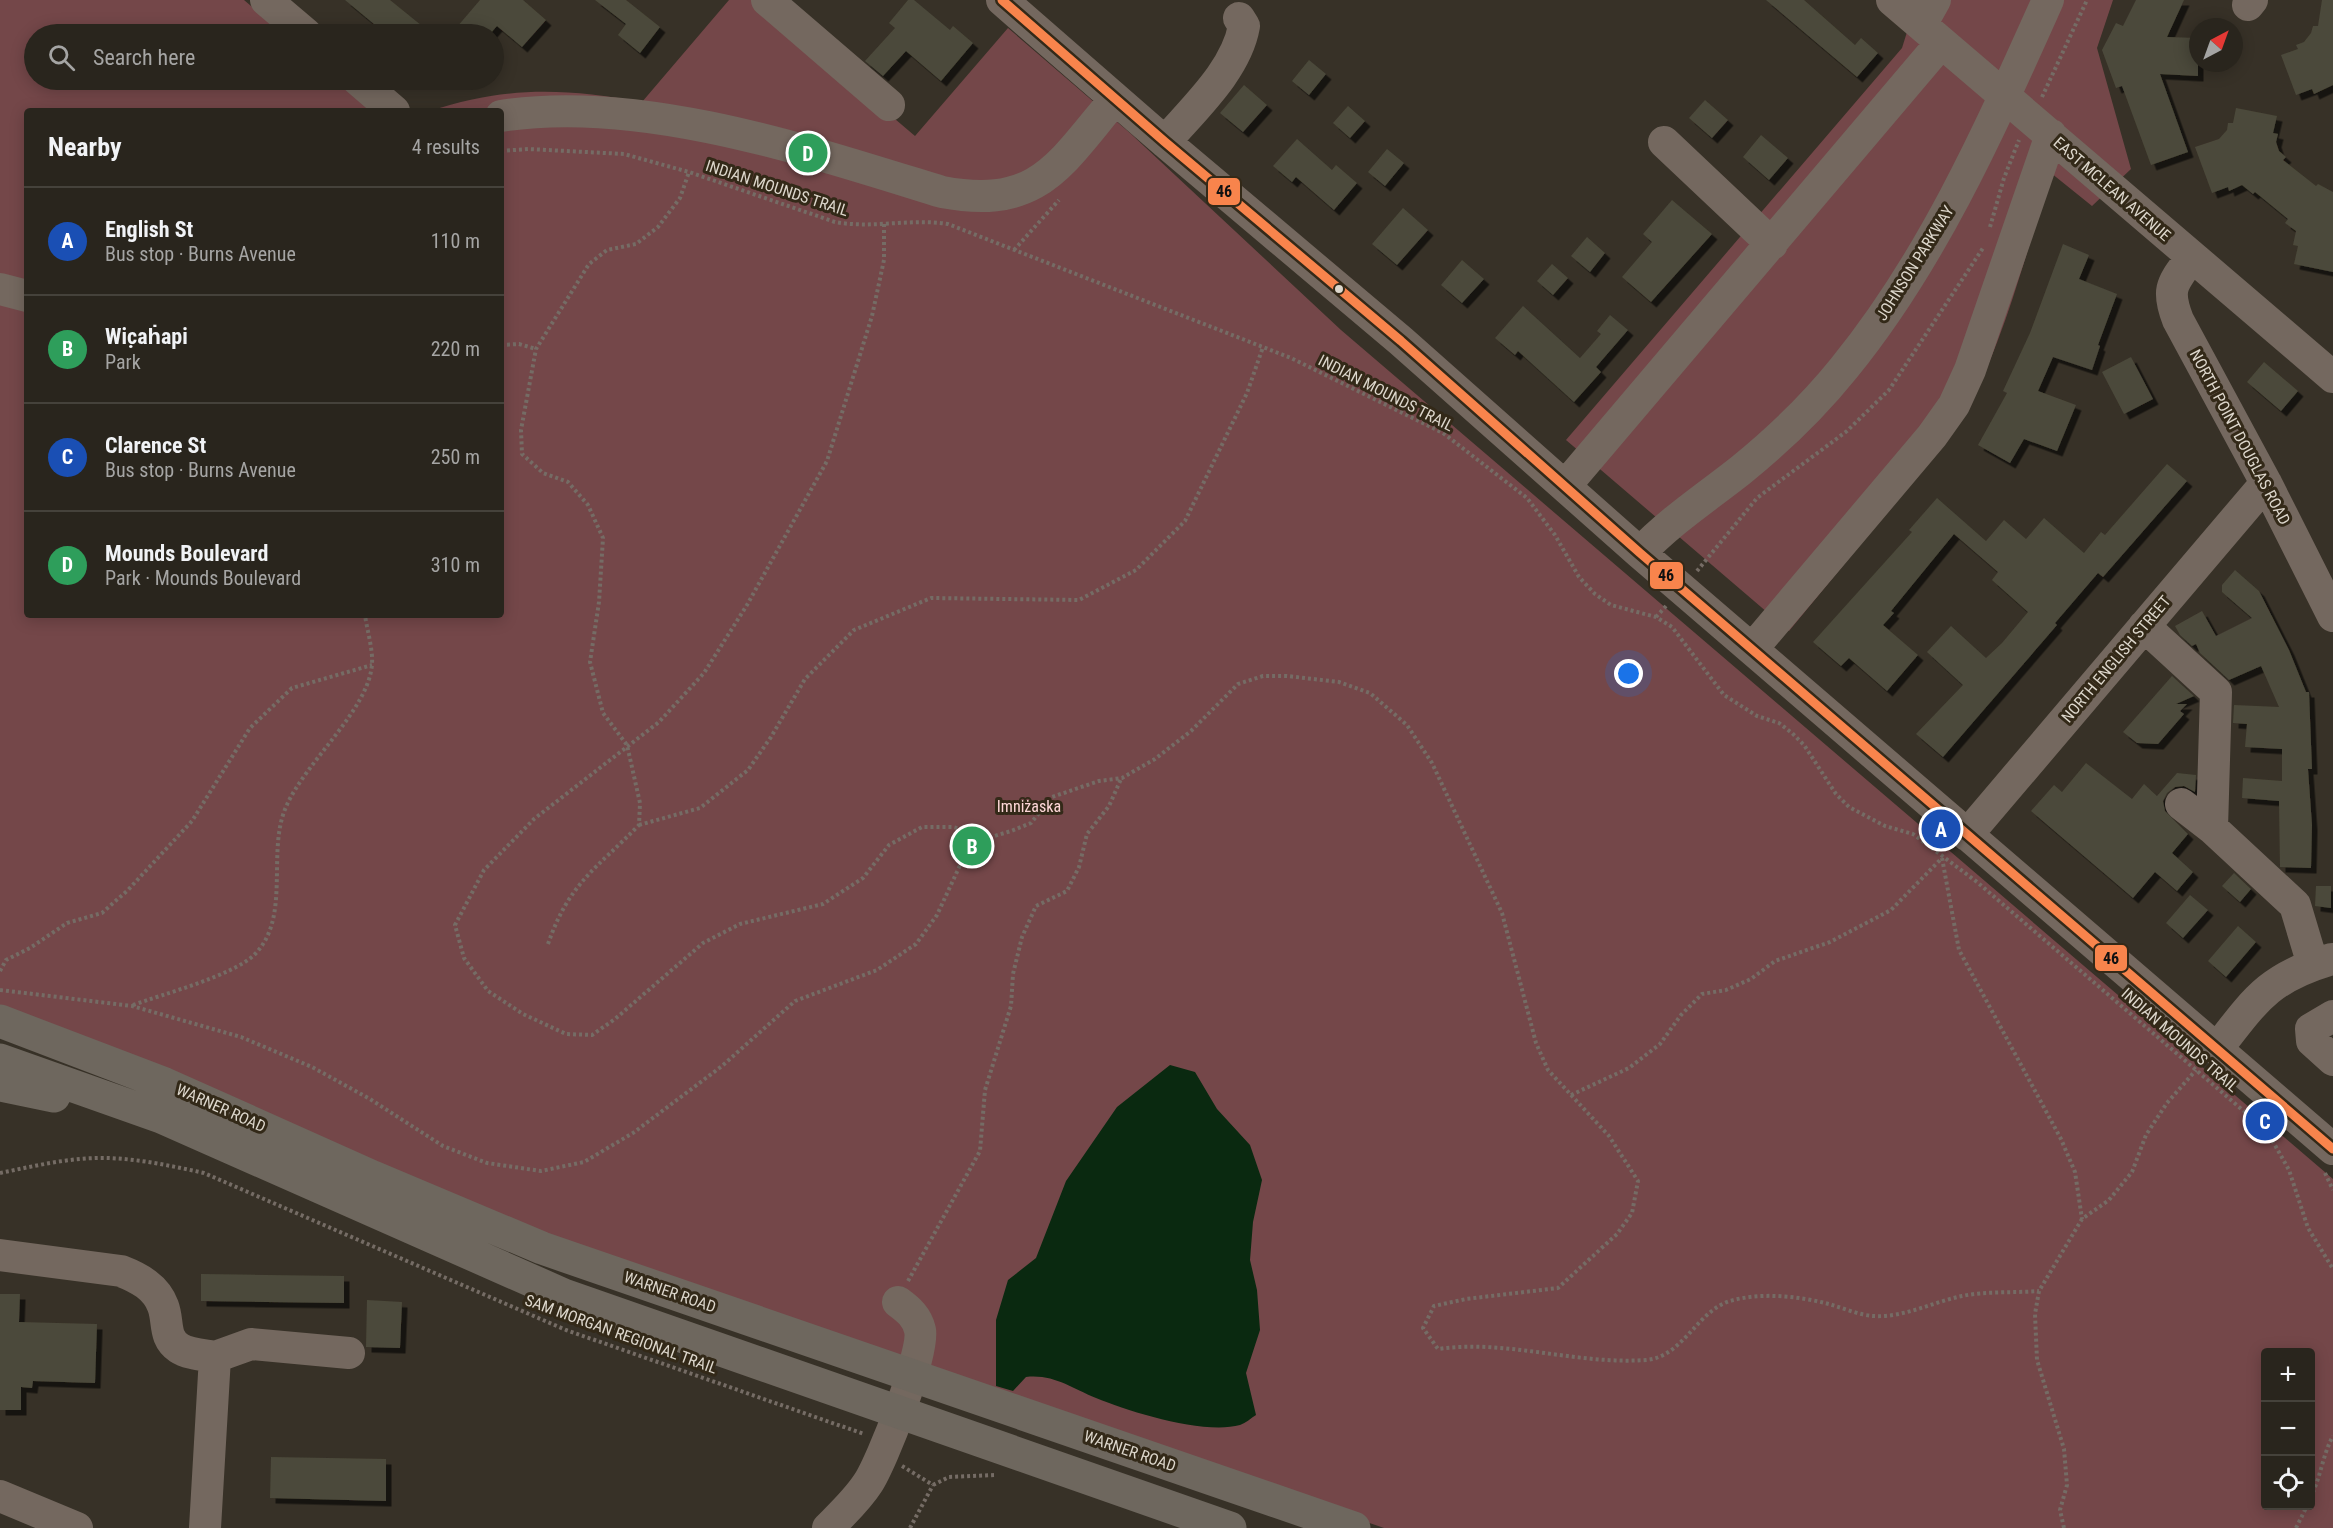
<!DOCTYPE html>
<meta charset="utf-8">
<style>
:root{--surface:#29251d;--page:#312d26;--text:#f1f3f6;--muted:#a5a5a4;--line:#45423b;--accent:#a39d92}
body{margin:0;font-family:"Roboto Condensed",sans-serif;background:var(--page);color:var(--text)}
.controls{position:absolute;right:18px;bottom:18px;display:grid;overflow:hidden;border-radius:6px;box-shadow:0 3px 15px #0003}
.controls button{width:54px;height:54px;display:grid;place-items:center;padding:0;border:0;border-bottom:2px solid var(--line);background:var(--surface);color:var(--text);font:30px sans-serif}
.compass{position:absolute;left:2189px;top:18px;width:54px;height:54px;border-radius:50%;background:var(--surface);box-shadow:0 3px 15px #0003;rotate:41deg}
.you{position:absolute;left:1629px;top:674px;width:21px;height:21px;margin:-15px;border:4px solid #fff;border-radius:50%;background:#1a73e8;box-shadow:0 0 0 9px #1a73e833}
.badge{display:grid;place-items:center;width:39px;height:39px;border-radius:50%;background:var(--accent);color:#fff;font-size:20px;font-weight:700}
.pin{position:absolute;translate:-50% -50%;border:3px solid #fff;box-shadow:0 2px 6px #0006}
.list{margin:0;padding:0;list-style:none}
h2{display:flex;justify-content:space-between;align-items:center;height:78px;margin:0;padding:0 24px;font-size:26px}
h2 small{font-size:20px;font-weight:400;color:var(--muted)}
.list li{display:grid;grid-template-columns:39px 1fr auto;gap:18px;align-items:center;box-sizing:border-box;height:108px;padding:0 24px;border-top:2px solid var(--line)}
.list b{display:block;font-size:22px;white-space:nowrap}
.list p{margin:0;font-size:20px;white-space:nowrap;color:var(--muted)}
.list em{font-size:20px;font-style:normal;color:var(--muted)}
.icon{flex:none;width:33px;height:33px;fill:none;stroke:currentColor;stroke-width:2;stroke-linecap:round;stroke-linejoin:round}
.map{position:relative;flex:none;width:2333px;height:1528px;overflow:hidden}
.search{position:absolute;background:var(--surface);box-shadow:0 3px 15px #0003;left:24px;top:24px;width:480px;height:66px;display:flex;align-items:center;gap:15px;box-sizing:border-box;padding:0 21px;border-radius:33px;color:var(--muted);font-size:22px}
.panel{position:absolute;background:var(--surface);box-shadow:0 3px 15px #0003;left:24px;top:108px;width:480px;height:510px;border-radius:6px}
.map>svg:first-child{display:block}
.green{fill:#744749;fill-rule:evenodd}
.water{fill:#0a2910}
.building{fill:#4b493a;filter:url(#shadow)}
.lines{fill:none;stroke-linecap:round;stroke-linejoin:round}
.path{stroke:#756c65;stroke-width:4;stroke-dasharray:3 3;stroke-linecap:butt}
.minor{stroke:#74685f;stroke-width:32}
.highway{stroke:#6e675e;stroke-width:33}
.bus-1-casing{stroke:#332918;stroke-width:14}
.bus-1{stroke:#f8844c;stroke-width:9}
.bus-dot{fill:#ddd7cc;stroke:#332918;stroke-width:2}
.labels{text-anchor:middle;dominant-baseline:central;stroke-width:6;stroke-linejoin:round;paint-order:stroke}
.street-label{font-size:16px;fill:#ddd7cc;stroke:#332918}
.park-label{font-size:16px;fill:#ffd8d9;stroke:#332918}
.line-badge{stroke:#332918;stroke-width:2}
.pale-badge-label{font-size:16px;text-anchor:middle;font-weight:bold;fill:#111}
</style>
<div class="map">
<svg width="2333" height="1528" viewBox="0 0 2333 1528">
<defs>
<filter id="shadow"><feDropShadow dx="5.5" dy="5.5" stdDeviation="0" flood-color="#0009"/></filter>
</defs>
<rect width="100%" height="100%" fill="#373127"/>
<path class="green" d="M0,0H244L284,34H34V80H336L372,111H27V615H501V111H430C505,86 565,88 642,102L729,0H755L915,136L1008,28L1130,133L1341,330L2333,1179V1528H1384L546,1238L0,1010ZM2266,1352H2310V1506H2266Z
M1917,0H2113L2097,48L2131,169L2092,206L2051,173C2024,259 2003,348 1958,426L1789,631L1566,440L1902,48Z"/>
<path class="water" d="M1170,1065L1195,1072L1217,1109L1250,1145L1262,1180L1253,1222L1250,1260L1257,1290L1260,1330L1246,1373L1256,1415C1251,1418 1246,1423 1240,1425C1204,1435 1130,1412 1096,1398C1071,1388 1054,1374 1026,1377L1013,1391L996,1386V1320L1008,1280L1036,1258L1066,1181L1117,1107Z"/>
<path class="building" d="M345,0H390L432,34H386Z
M480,0H523L546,20L522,47L497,26L490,34H451Z
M595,0H626L660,27L640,53L618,35L626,24Z
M908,0H914L950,30L953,26L973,43L941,81L906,51L883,76L865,61L895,28L889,23Z
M1766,0H1804L1855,45L1861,38L1878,53L1857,77Z
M2136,0H2184L2167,37L2198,38V76L2160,74L2188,152L2151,165L2122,86L2116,88L2102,50L2116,23L2123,26Z
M2322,0H2333V85L2314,94L2312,89L2296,95L2281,55L2298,49L2296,45L2304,42L2311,33L2313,26H2318Z
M1309,60L1326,74L1309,95L1292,81Z
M1244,85L1267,105L1243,132L1220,113Z
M1705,100L1728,120L1712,138L1689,118Z
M1348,106L1365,121L1350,138L1333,123Z
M2236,108L2277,116L2273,133L2278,134L2276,142L2279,151L2286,157L2283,160L2316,186L2318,184L2333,192V272L2294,264L2298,246L2293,245L2296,231L2285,223L2288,219L2255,192L2253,194L2242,185L2229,191L2228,187L2212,193L2195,147L2219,139L2227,130L2228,123H2233Z
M1761,135L1788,158L1769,180L1743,157Z
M1297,139L1332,170L1336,165L1357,183L1334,210L1296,177L1292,182L1273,166Z
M1387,149L1404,163L1385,186L1368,172Z
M1672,200L1712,234L1651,302L1622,277L1652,242L1643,234Z
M1403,208L1428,230L1397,265L1372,244Z
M1587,237L1605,253L1590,272L1571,256Z
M2063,244L2089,255L2079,279L2117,294L2098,345L2100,346L2092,370L2053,357L2038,391L2076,405L2057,451L2024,439L2010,463L1978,445L2007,393L2003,391L2030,333Z
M1462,260L1484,279L1462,303L1441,285Z
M1552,264L1568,278L1553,295L1537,281Z
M1523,306L1580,358L1601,334L1597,331L1610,315L1628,330L1596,367L1601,372L1574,402L1518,351L1515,355L1495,338Z
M2131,357L2153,399L2124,414L2102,372Z
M2264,362L2298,391L2281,411L2247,382Z
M2167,464L2187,481L2103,577L2098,573L2055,623L2057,625L1943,757L1916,734L1963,685L1927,652L1951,626L1986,658L2002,643L2028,612L1992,580L1998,572L1954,534L1891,611L1894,613L1883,625L1918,655L1887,691L1849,658L1841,666L1813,642L1912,532L1909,530L1937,498L1986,541L2004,520L2026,539L2044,518L2084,553L2101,532L2105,535Z
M2235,570L2259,591L2289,650L2306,692H2309L2312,769H2308L2312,825L2311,868L2280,867L2279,801L2242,798L2243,778L2282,781V749L2245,747L2247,724L2233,723L2234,705L2279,707L2261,666L2229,680L2200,653L2196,644L2192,646L2180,635L2175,626L2202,611L2216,636L2252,618L2222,592V585Z
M2172,676L2194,696L2176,704H2187L2180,711L2184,714L2158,744L2137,743L2123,732Z
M2086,763L2132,799L2144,784L2157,796L2177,773L2196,775L2195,792L2184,786L2175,787L2167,793L2163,801L2165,811L2188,834L2172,853L2193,872L2177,891L2155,872L2133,898L2031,811L2054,785L2062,792Z
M2234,873L2251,889L2240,902L2222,886Z
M2316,886H2331V908L2315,906Z
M2190,895L2208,910L2183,938L2166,923Z
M2238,926L2256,942L2226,977L2208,961Z
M201,1274L344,1276V1303L201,1301Z
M0,1294H20L19,1322L97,1324L95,1383L33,1381L32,1388L21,1387V1410H0Z
M367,1300L402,1302L400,1348L366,1347Z
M271,1457L386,1459V1501L270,1498Z"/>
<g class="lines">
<path class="path" d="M2042,97L2087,0
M501,151L528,149L624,154L689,172L835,222C872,229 911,218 948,224L1291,358L1443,433L1527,498L1555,535L1579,577L1595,594L1611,605L1656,617L1672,627L1724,695L1757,716L1779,723L1792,733L1804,745L1836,794L1849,807L1885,826L1913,834L1977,882L2267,1131L2289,1170L2308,1228L2333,1269
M884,224V260L872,316L827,461L747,605L704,673L659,722L534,819L484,870L455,925L464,958L488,991L523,1014L566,1034L592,1035L615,1019L703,943L740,924L823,904L863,878L889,845L922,827H953L991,837L1011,831L1031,823L1052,797L1099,781L1122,778L1155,759L1191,731L1238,684L1263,676H1287L1339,682L1370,693L1407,725L1432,763L1502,913L1536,1043L1548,1070L1609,1136L1638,1181L1632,1213L1617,1234L1558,1288L1466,1299L1434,1306L1423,1328L1438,1349C1507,1339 1576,1365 1646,1360C1683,1357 1697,1311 1730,1301C1761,1292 1798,1296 1829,1304C1843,1308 1859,1315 1873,1316C1903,1318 1933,1302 1962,1296C1986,1291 2014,1293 2039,1291
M1990,227L2004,178L2019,140
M1014,250L1059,200
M501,345L519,344L536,349
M1697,571L1757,498L1847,431L1889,390L1983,248
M1656,617L1666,606
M639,825L700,808L748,770L771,737L805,679L854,630L931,598L1079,600L1136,570L1185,521L1247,393L1263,347
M1942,858L1959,950L2061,1139L2075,1172L2082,1219
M548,944C569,883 596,869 639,825L640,803L627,745L603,713L590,662L599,602L603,538L588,505L568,482L543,473L522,454L521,430L536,349L589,264L607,250L636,244L658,227L680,198L689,172
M0,971L6,960L30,948L67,923L102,913L128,890L192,821L250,728L292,688L372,665
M0,990L132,1006L241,1037L312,1067L370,1099L443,1146L487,1163L541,1171L584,1162L633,1133L722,1066L795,1001L877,970L916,944L937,915L975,833
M133,1005C163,994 232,976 254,955C292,918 266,852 286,807C305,762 369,710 372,664C373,649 367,630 365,615
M1571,1095L1629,1068L1660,1044L1681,1015L1702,994L1726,990L1751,979L1775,961L1830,942L1891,910L1942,858
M0,1173C35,1166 71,1157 107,1158C140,1159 172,1166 204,1173L566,1330L864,1434
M2325,1173L2333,1190
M908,1281L980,1151L985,1090L1011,1006L1013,974L1022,937L1036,906L1067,891L1079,867L1087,834L1109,806L1121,779
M902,1466L933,1485
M933,1485L949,1477L994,1475
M2310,1498C2321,1478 2322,1456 2333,1436
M910,1528L933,1485
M2064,1528L2060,1510L2067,1485L2064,1449L2037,1360L2035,1314L2039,1291L2082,1219L2109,1200L2132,1172L2146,1135L2167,1103L2196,1070
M2296,1528L2307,1506"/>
<path class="minor" d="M266,0L306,34
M767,0L889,105
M1002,0L1165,142L1401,341L1640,553L2333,1149
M1892,0L2333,377
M2248,5L2252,0
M1921,25L1935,0
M358,80L394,111
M501,116C640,94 809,151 942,192C1039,210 1059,165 1115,99
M1165,142C1193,109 1236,71 1244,26L1239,18
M1664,142L1772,244
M2191,258C2172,284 2166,289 2178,320L2266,483L2333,616
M0,289L27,296
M1566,485L1941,43
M1640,553C1670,521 1707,497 1741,470C1778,440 1815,404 1844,368C1933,259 1991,127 2048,0
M2144,626L2216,692L2212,828
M1753,648L1932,436L1954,405L1970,370L2051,135
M2181,804L2212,828L2295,905L2313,965
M1967,835L2266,483
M2333,1016L2311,1029L2312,1041L2333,1060
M2217,1049C2255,1000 2269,977 2332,959
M0,1255L121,1271C139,1278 156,1287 163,1306C169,1322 163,1337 179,1348C188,1354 205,1355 215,1357L205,1528
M215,1357L251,1344L349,1353
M0,1496L77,1528
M828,1528C842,1514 857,1500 868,1483C882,1462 925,1352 920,1330C917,1317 909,1310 898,1302"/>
<path class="highway" d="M0,1021L165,1084L373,1177L542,1248L1354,1528
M0,1060L161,1117L564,1295L1230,1528
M0,1085L54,1096"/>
<g class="bus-1-casing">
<path id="bus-1" d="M1002,0L1165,142L1401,341L1640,553L2333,1149"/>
</g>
<use href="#bus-1" class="bus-1"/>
</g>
<circle class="bus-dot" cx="1339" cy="289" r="5"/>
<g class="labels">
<g class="street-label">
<text transform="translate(777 188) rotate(18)">INDIAN MOUNDS TRAIL</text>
<text transform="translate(2112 189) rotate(41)">EAST MCLEAN AVENUE</text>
<text transform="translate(1915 263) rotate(-58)">JOHNSON PARKWAY</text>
<text transform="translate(1386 393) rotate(27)">INDIAN MOUNDS TRAIL</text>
<text transform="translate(2240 437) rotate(62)">NORTH POINT DOUGLAS ROAD</text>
<text transform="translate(2116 659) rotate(-50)">NORTH ENGLISH STREET</text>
<text transform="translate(2180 1040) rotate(41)">INDIAN MOUNDS TRAIL</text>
<text transform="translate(221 1108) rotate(24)">WARNER ROAD</text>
<text transform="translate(670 1292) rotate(19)">WARNER ROAD</text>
<text transform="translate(621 1334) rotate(20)">SAM MORGAN REGIONAL TRAIL</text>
<text transform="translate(1130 1451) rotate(19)">WARNER ROAD</text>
</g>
<g class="park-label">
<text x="1029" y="806">Imniżaska</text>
</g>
</g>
<g class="line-badge">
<rect x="1207" y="177" width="34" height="29" rx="6" fill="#f8844c"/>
<rect x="1649" y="561" width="35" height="29" rx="6" fill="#f8844c"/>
<rect x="2094" y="944" width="34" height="28" rx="6" fill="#f8844c"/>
</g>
<g class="pale-badge-label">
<text x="1224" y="197">46</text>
<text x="1666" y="581">46</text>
<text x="2111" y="964">46</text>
</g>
</svg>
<div class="controls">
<button>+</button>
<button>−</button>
<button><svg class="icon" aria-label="locate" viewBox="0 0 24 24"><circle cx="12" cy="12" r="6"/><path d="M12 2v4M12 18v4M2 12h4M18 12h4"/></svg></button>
</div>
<svg class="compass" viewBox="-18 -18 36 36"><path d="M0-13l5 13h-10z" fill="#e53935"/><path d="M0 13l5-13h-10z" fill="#a5a5a4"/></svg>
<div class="you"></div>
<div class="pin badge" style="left:1941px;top:829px;background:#1a4fb4">A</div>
<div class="pin badge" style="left:972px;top:846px;background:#2e9e5b">B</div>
<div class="pin badge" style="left:2265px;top:1121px;background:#1a4fb4">C</div>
<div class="pin badge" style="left:808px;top:153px;background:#2e9e5b">D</div>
<div class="search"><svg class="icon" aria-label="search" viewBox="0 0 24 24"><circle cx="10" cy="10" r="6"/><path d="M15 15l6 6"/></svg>Search here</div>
<section class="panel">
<h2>Nearby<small>4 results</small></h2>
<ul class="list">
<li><span class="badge" style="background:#1a4fb4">A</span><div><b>English St</b><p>Bus stop · Burns Avenue</p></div><em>110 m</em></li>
<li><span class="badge" style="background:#2e9e5b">B</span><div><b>Wic̣aḣapi</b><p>Park</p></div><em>220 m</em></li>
<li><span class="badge" style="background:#1a4fb4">C</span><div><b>Clarence St</b><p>Bus stop · Burns Avenue</p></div><em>250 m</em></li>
<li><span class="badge" style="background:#2e9e5b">D</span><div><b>Mounds Boulevard</b><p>Park · Mounds Boulevard</p></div><em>310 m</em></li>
</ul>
</section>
</div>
